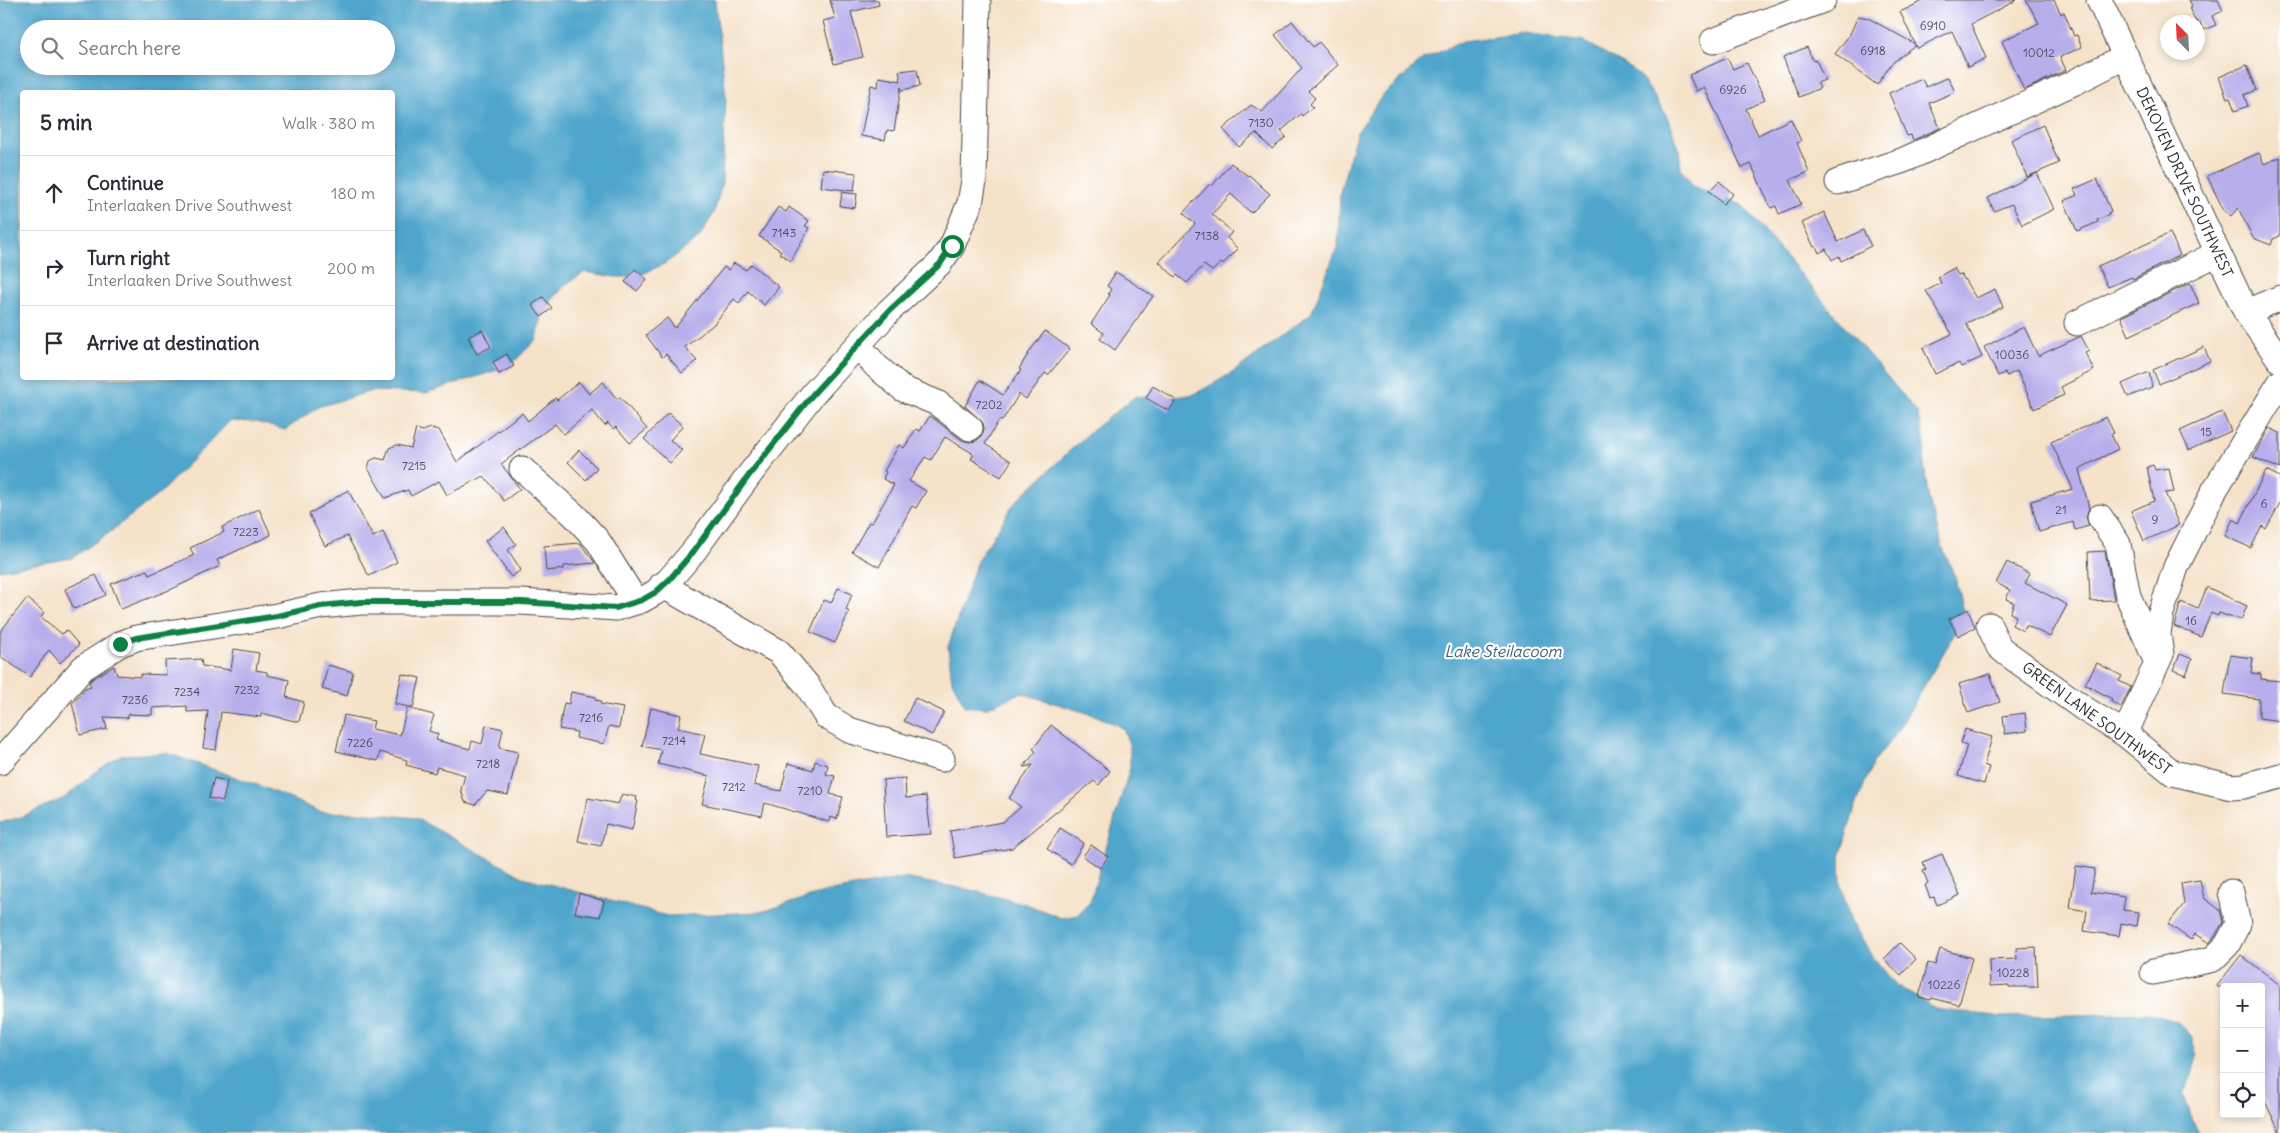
<!DOCTYPE html>
<meta charset="utf-8">
<style>
:root{--surface:#fff;--page:#f7f7f7;--text:#2b2b33;--muted:#7c7c81;--line:#e1e1e2}
body{margin:0;font-family:Delius,sans-serif;background:var(--page);color:var(--text)}
.controls{position:absolute;right:15px;bottom:15px;display:grid;overflow:hidden;border-radius:5px;box-shadow:0 2px 8px #0003}
.controls button{width:45px;height:45px;display:grid;place-items:center;padding:0;border:0;border-bottom:1px solid var(--line);background:var(--surface);color:var(--text);font:25px sans-serif}
.compass{position:absolute;left:2160px;top:15px;width:45px;height:45px;border-radius:50%;background:var(--surface);box-shadow:0 2px 8px #0003;rotate:336deg}
.stop{position:absolute;width:15px;height:15px;margin:-11px;border:4px solid #0b8043;border-radius:50%;background:#fff}
.stop.end{background:#0b8043;border-color:#fff;box-shadow:0 1px 5px #0008}
.list{margin:0;padding:0;list-style:none}
h2{display:flex;justify-content:space-between;align-items:center;height:65px;margin:0;padding:0 20px;font-size:21px}
h2 small{font-size:16px;font-weight:400;color:var(--muted)}
.list li{display:grid;grid-template-columns:32px 1fr auto;gap:15px;align-items:center;box-sizing:border-box;height:75px;padding:0 20px;border-top:1px solid var(--line)}
.list b{display:block;font-size:19px;white-space:nowrap}
.list p{margin:0;font-size:16px;white-space:nowrap;color:var(--muted)}
.list em{font-size:16px;font-style:normal;color:var(--muted)}
.icon{flex:none;width:28px;height:28px;fill:none;stroke:currentColor;stroke-width:2;stroke-linecap:round;stroke-linejoin:round}
.map{position:relative;flex:none;width:2280px;height:1133px;overflow:hidden}
.search{position:absolute;background:var(--surface);box-shadow:0 2px 8px #0003;left:20px;top:20px;width:375px;height:55px;display:flex;align-items:center;gap:12px;box-sizing:border-box;padding:0 18px;border-radius:28px;color:var(--muted);font-size:19px}
.panel{position:absolute;background:var(--surface);box-shadow:0 2px 8px #0003;left:20px;top:90px;width:375px;height:290px;border-radius:5px}
.map>svg:first-child{display:block}
.water{fill:#4fa6cc;stroke:#3d687c;fill-rule:evenodd}
.building{fill:#b7aeeb}
.lines{fill:none;stroke-linecap:round;stroke-linejoin:round}
.minor-casing{stroke:#494643;stroke-width:27}
.minor{stroke:#fff;stroke-width:25}
.route{stroke:#0b8043;stroke-width:6}
.labels{text-anchor:middle;dominant-baseline:central;stroke-width:4.5;stroke-linejoin:round;paint-order:stroke}
.number-label{font-size:12px;fill:#4e4c5b}
.street-label{font-size:15px;fill:#2b2b2b;stroke:#fff}
.water-label{font-size:16px;font-style:italic;fill:#3b6273;stroke:#fff}
</style>
<div class="map">
<svg width="2280" height="1133" viewBox="0 0 2280 1133">
<rect width="100%" height="100%" fill="#fff"/>
<filter id="ink" filterUnits="userSpaceOnUse"><feTurbulence type="fractalNoise" baseFrequency=".02" numOctaves="2"/><feDisplacementMap in="SourceGraphic" scale="10" xChannelSelector="R" yChannelSelector="G"/><feConvolveMatrix kernelMatrix="1 2 1 2 8 2 1 2 1" color-interpolation-filters="sRGB"/></filter>
<filter id="wash" filterUnits="userSpaceOnUse"><feTurbulence type="fractalNoise" baseFrequency=".0096" numOctaves="4" result="noise"/><feDisplacementMap in="SourceGraphic" scale="20" xChannelSelector="R" yChannelSelector="G"/><feGaussianBlur stdDeviation="1.12" result="paint"/><feColorMatrix in="noise" values="0 0 0 0 0 0 0 0 0 0 0 0 0 0 0 0 0 1.4 0 .05"/><feComposite in="paint" operator="in"/></filter>
<g filter="url(#wash)">
<rect width="100%" height="100%" fill="#f5e2c9"/>
<path class="water" d="M0,0H715L726,97L722,183L714,213L699,238L666,263L636,277H615L585,272L566,284L543,311L537,339L510,366L426,393L372,391L318,407L285,430L256,422L230,421L160,493L106,535L72,558L0,570ZM29,29H386V66H29ZM22,92H392V378H22Z
M1524,33L1584,41L1638,73L1666,114L1679,148L1681,169L1693,186L1742,205L1917,412L1925,443L1924,465L1929,500L1942,546L1955,577L1963,611L1953,637L1897,732L1873,763L1855,808L1840,857L1841,886L1851,921L1874,958L1896,985L1935,1009L2003,1017L2146,1013L2177,1021L2191,1035L2197,1056L2192,1075L2183,1094L2198,1133H0V823L21,817L66,797L94,773L121,755L167,753L258,785L321,812L369,813L416,818L523,877L667,916L761,912L826,892L903,878L971,890L1026,904L1061,918L1077,915L1090,902L1130,768V747L1123,728L1097,716L1021,693L985,708L965,706L952,681L948,647L977,561L1016,501L1091,431L1136,396L1162,399L1195,394L1232,373L1311,314L1338,245L1340,192L1356,134L1382,96L1422,60L1463,41Z"/>
<g id="blocks">
<path class="building" d="M830,0H878L879,5L851,12L863,57L834,64L823,21L835,18Z
M1925,0H2017L1971,24L1986,58L1968,67L1952,31L1917,48L1915,45L1891,64L1877,85L1835,54L1850,34L1858,16L1868,18L1915,44L1900,12Z
M2026,0H2054L2061,14L2064,12L2074,36L2077,35L2082,47L2060,57L2066,70L2024,90L2002,41L2039,23Z
M2189,0H2218L2223,11L2212,16L2216,25L2203,30L2200,22H2196L2189,8L2192,6Z
M1292,21L1313,47L1319,42L1338,65L1308,91L1315,98L1310,104L1313,107L1302,116L1301,114L1281,131L1286,137L1272,149L1256,133L1239,147L1223,129L1251,105L1262,112L1302,68L1275,35Z
M1807,47L1813,61L1816,60L1825,80L1817,83L1820,88L1799,97L1783,57Z
M1727,58L1733,69L1747,63L1765,100L1746,109L1758,135L1791,119L1801,141L1797,143L1809,172L1790,180L1801,204L1779,214L1776,206L1771,208L1751,164L1742,168L1704,87L1696,91L1689,75Z
M2247,65L2257,90L2244,95L2248,106L2235,111L2230,98L2227,99L2219,77Z
M917,69L920,86L902,90L901,87L894,131L887,130L885,140L861,136L871,85L878,87L879,77L901,81L899,71Z
M1948,77L1955,92L1929,103L1940,128L1913,140L1911,135L1907,136L1889,93L1922,79L1926,87Z
M2043,125L2059,163L2027,177L2011,140Z
M2259,153L2264,164L2280,157V236L2273,239L2271,245L2253,238L2238,208L2231,216L2224,211L2207,176Z
M1231,163L1248,176L1249,175L1270,194L1251,213L1231,194L1212,214L1232,232L1227,238L1238,249L1223,264L1221,263L1212,271L1204,265L1187,283L1177,275L1175,277L1159,262L1195,224L1183,213L1210,184L1212,186Z
M823,169L856,173L854,191L821,187Z
M2037,173L2054,209L2022,225L2012,204L1994,211L1988,198Z
M2097,179L2111,211L2108,213L2109,215L2097,220L2098,222L2077,231L2064,201L2077,195L2074,189Z
M1719,181L1733,194L1723,204L1709,191Z
M842,192L857,194L855,208L840,206Z
M778,207L786,212L789,207L809,221L805,226L809,228L791,261L779,253L781,251L759,236Z
M1824,212L1838,242L1863,230L1871,246L1841,261L1839,256L1832,260L1826,249L1819,253L1816,246L1814,247L1802,223Z
M2170,233L2180,255L2133,279L2132,277L2108,287L2098,266Z
M734,263L746,270L751,264L779,287L764,305L748,291L739,303L734,299L714,324L685,347L697,361L682,373L666,354L662,357L646,335L667,318L675,328L724,267L728,270Z
M1954,268L1958,275L1961,274L1976,298L1995,289L2003,307L1966,323L1982,357L1961,367L1959,363L1935,374L1923,348L1952,334L1926,291L1941,283L1938,277Z
M635,269L647,279L637,291L625,282Z
M1116,272L1153,296L1115,350L1100,339L1104,333L1091,324L1110,295L1108,294L1111,289L1107,286Z
M2190,283L2199,303L2129,336L2121,317Z
M543,297L552,308L541,317L532,305Z
M2024,327L2038,356L2081,336L2089,351L2085,353L2094,370L2061,387L2064,395L2034,409L2017,371L2007,376L2005,373L1998,376L1984,347Z
M482,330L491,347L477,354L468,337Z
M1045,331L1070,349L1048,375L1045,373L1026,399L1019,394L1002,421L999,420L985,444L1011,461L1001,477L971,459L974,454L945,437L931,460L925,457L909,481L926,491L916,508L912,506L879,567L852,552L869,522L872,523L894,485L883,479L886,472L884,471L899,445L904,448L916,429L920,431L930,416L962,440L969,442L976,441L982,436L984,429L983,423L965,406L980,380L1003,395L1021,370L1019,369L1030,351Z
M2204,347L2210,361L2159,384L2153,370Z
M507,354L514,366L499,374L493,362Z
M2149,372L2152,387L2128,397L2122,384Z
M579,382L589,394L603,382L617,399L620,397L647,429L630,443L616,427L613,429L608,423L605,426L592,410L564,434L555,424L501,464L520,489L504,501L484,476L447,495L439,481L411,496L408,490L385,498L368,468L370,461L376,458L385,460L389,448L397,445L411,448L416,429L423,431L430,428L439,430L457,462L522,413L528,421L555,398L557,400Z
M1153,386L1176,400L1169,411L1146,398Z
M2222,412L2231,431L2189,450L2180,431Z
M668,413L683,426L670,440L682,450L670,463L644,439Z
M2106,417L2114,433L2111,434L2118,449L2079,469L2089,508L2086,517L2089,526L2075,530L2073,522L2039,532L2031,501L2073,489L2051,442Z
M2269,428L2280,433V469L2253,457Z
M579,450L597,468L586,480L568,462Z
M2153,465L2155,470L2169,468L2174,492L2165,493L2179,525L2144,541L2131,511L2154,501L2147,467Z
M2266,470L2280,477V503L2266,529L2262,526L2251,548L2225,536L2233,519L2240,523Z
M348,490L373,537L383,532L397,562L369,576L347,536L325,546L309,514Z
M259,509L271,535L217,560L220,566L172,589L121,609L111,584L147,570L149,575L194,555L190,548L224,532L222,527Z
M504,527L516,544L508,550L521,570L511,577L485,541Z
M580,543L595,563L564,566V569L546,571L544,546Z
M2105,551L2114,600L2090,601L2088,552Z
M2007,562L2030,574L2025,583L2067,605L2050,637L2026,625L2023,631L2012,625L2016,616L2010,613L2014,603L2006,599L2010,590L1996,583Z
M96,575L106,595L74,609L65,589Z
M2207,587L2247,606L2241,620L2227,615V616L2219,613L2218,616L2211,613L2201,637L2174,626L2181,602L2198,609Z
M838,588L852,594L846,610L849,612L835,643L810,632L824,600L831,603Z
M27,598L44,612L41,617L62,634L66,630L79,645L60,663L49,650L30,677L0,656V632Z
M1968,609L1975,627L1958,636L1949,619Z
M234,649L259,653L256,670L267,672V675L289,680L286,697L304,702L299,722L261,713V717L221,712L216,750L203,748L208,711L187,712V706L152,708V715L128,714V718L104,717L107,729L80,735L72,703L79,697V695L85,688L91,686L89,683L92,679L112,667L114,666L117,675L140,677L141,674L166,675L165,661L201,659L202,666L231,670Z
M2180,654L2192,659L2186,675L2173,670Z
M2230,655L2253,658L2251,673L2261,674V679L2280,681V721L2259,718V699L2224,694Z
M2097,663L2122,676L2119,681L2131,687L2121,707L2110,701L2112,699L2085,684Z
M328,665L353,672L347,696L322,689Z
M402,674L420,678L413,708L395,704Z
M1990,674L2000,702L1968,713L1959,684Z
M571,692L596,697L595,700L601,701L600,704L623,708L619,728L609,726L604,744L576,738L577,732L559,729L564,703L569,704Z
M915,698L944,712L932,735L904,721Z
M407,708L434,715L429,731L438,734L436,740L470,749L472,741L482,744L486,725L503,729L499,748L518,752L508,795L487,791L475,805L465,802L461,790L465,775L437,767L435,773L406,765L407,760L380,752L378,761L336,751L344,715L374,721L372,729L400,735Z
M651,708L681,715L678,728L705,734L700,754L758,766L754,785L781,791L788,763L813,770L815,761L828,765L826,774L835,776L830,794L843,797L837,819L830,817L829,822L765,803L762,816L702,804L709,776L658,764L661,750L642,746Z
M2025,713L2027,731L2005,734L2003,716Z
M1051,725L1110,771L1099,785L1094,781L1012,848L955,858L950,831L1003,822L1021,807L1009,798L1033,765L1024,767L1036,751L1033,749Z
M1965,729L1992,737L1984,765L1989,767L1984,784L1958,776L1967,745L1961,743Z
M214,778L227,781L223,801L209,798Z
M905,778L906,798L926,796L931,834L886,837L883,780Z
M622,794L637,797L636,800L638,801L632,830L606,824L601,846L578,841L588,798L618,804Z
M1060,828L1084,843L1071,864L1047,849Z
M1091,845L1108,857L1100,868L1083,856Z
M1942,854L1960,895L1937,905L1934,897L1930,898L1925,885L1928,883L1923,871L1926,870L1923,862Z
M2076,866L2095,869L2091,892L2125,897L2123,910L2139,912L2137,926L2121,923L2119,936L2084,931L2087,911L2070,908Z
M2200,880L2204,898L2220,910L2223,922L2215,936L2209,943L2195,934L2191,940L2168,924L2184,904L2181,883Z
M579,893L604,901L600,917L575,913Z
M1900,943L1916,959L1901,975L1884,959Z
M2036,947L2038,987H2009V985L1990,986L1989,960L2017,959L2016,948Z
M1940,949L1972,958L1959,1005L1932,998L1931,1000L1919,997L1928,963L1935,965Z
M2241,955L2280,985V1133L2261,1093V987H2216Z"/>
</g>
</g>
<g filter="url(#ink)">
<use href="#blocks" fill-opacity="0" stroke="#494643" stroke-width="1"/>
<g class="lines">
<g class="minor-casing">
<path id="minor" d="M2099,0L2246,312L2280,360
M1713,41L1823,0
M1838,182L1904,160L2073,83L2126,56
M2246,312L2280,298
M2077,323L2218,253
M858,345L876,366L903,389L937,403L970,428
M522,469L574,515L598,541L636,602
M2100,517L2118,544L2128,596L2155,658
M662,585L779,652L807,685L826,716L849,730L942,759
M1989,625L1999,647L2005,652L2086,710L2125,734L2173,773L2232,787L2244,786L2280,776
M2125,734L2161,654L2158,634L2161,613L2176,567L2214,491L2280,383
M0,762L83,668L120,644L136,638L277,616L321,606L361,602H521L616,608L642,600L656,592L669,580L693,552L750,474L813,394L890,310L939,264L952,246L970,203L974,181L978,0
M2153,972L2213,959L2227,945L2238,924L2231,892"/>
</g>
<use href="#minor" class="minor"/>
</g>
</g>
<g class="lines" filter="url(#ink)">
<path class="route" d="M120,644L136,638L277,616L321,606L361,602H521L616,608L642,600L656,592L669,580L693,552L750,474L813,394L890,310L940,264L952,246"/>
</g>
<g class="labels">
<g class="number-label">
<text x="1933" y="25">6910</text>
<text x="1873" y="50">6918</text>
<text x="2039" y="52">10012</text>
<text x="1733" y="89">6926</text>
<text x="1261" y="122">7130</text>
<text x="784" y="232">7143</text>
<text x="1207" y="235">7138</text>
<text x="2012" y="354">10036</text>
<text x="989" y="404">7202</text>
<text x="2206" y="431">15</text>
<text x="414" y="465">7215</text>
<text x="2264" y="503">6</text>
<text x="2061" y="509">21</text>
<text x="2155" y="519">9</text>
<text x="246" y="531">7223</text>
<text x="2191" y="620">16</text>
<text x="247" y="689">7232</text>
<text x="187" y="691">7234</text>
<text x="135" y="699">7236</text>
<text x="591" y="717">7216</text>
<text x="674" y="740">7214</text>
<text x="360" y="742">7226</text>
<text x="488" y="763">7218</text>
<text x="734" y="786">7212</text>
<text x="810" y="790">7210</text>
<text x="2013" y="972">10228</text>
<text x="1944" y="984">10226</text>
</g>
<g class="street-label">
<text transform="translate(2185 182) rotate(65)">DEKOVEN DRIVE SOUTHWEST</text>
<text transform="translate(2097 718) rotate(36)">GREEN LANE SOUTHWEST</text>
</g>
<g class="water-label">
<text x="1503" y="651">Lake Steilacoom</text>
</g>
</g>
</svg>
<div class="controls">
<button>+</button>
<button>−</button>
<button><svg class="icon" aria-label="locate" viewBox="0 0 24 24"><circle cx="12" cy="12" r="6"/><path d="M12 2v4M12 18v4M2 12h4M18 12h4"/></svg></button>
</div>
<svg class="compass" viewBox="-18 -18 36 36"><path d="M0-13l5 13h-10z" fill="#e53935"/><path d="M0 13l5-13h-10z" fill="#7c7c81"/></svg>
<div class="stop" style="left:952px;top:246px"></div>
<div class="stop end" style="left:120px;top:644px"></div>
<div class="search"><svg class="icon" aria-label="search" viewBox="0 0 24 24"><circle cx="10" cy="10" r="6"/><path d="M15 15l6 6"/></svg>Search here</div>
<section class="panel">
<h2>5 min<small>Walk · 380 m</small></h2>
<ul class="list">
<li><svg class="icon" aria-label="ahead" viewBox="0 0 24 24"><path d="M12 20V5M6 11l6-6 6 6"/></svg><div><b>Continue</b><p>Interlaaken Drive Southwest</p></div><em>180 m</em></li>
<li><svg class="icon" aria-label="right" viewBox="0 0 24 24"><path d="M7 20v-9h11M14 6l5 5-5 5"/></svg><div><b>Turn right</b><p>Interlaaken Drive Southwest</p></div><em>200 m</em></li>
<li><svg class="icon" aria-label="arrive" viewBox="0 0 24 24"><path d="M6 21V4h12l-3 4 3 4H6"/></svg><div><b>Arrive at destination</b></div></li>
</ul>
</section>
</div>
